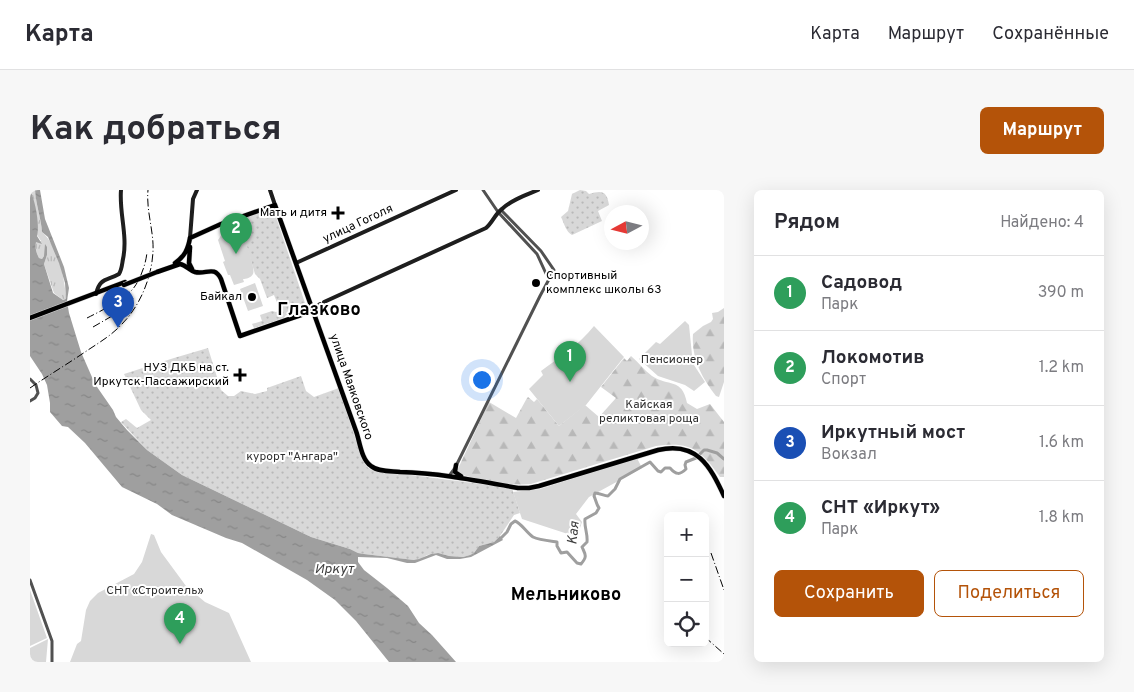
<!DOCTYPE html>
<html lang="ru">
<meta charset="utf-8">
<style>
:root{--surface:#fff;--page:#f7f7f7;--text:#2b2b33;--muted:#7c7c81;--line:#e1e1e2;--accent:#b45309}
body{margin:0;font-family:Overpass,sans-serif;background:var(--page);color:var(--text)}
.controls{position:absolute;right:15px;bottom:15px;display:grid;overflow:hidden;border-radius:8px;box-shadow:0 5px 20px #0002}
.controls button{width:45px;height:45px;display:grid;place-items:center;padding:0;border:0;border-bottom:1px solid var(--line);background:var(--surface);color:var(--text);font:25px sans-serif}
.compass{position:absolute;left:574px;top:15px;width:45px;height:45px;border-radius:50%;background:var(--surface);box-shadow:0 5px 20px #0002;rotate:263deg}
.you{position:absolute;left:451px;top:189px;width:18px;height:18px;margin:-12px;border:4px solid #fff;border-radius:50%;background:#1a73e8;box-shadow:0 0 0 8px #1a73e833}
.badge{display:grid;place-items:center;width:32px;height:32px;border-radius:50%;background:var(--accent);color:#fff;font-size:16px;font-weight:700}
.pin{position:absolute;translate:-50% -41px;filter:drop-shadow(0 1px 2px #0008)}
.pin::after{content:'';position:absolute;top:26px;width:18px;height:15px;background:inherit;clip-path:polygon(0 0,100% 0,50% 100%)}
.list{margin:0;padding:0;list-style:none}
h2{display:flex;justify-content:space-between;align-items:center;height:65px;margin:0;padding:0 20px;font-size:21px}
h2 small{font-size:16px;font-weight:400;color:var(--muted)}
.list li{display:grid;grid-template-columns:32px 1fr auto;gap:15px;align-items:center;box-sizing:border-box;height:75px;padding:0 20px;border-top:1px solid var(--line)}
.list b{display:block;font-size:19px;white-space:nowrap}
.list p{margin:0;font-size:16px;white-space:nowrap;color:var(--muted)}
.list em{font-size:16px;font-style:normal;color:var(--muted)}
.actions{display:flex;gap:10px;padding:15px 20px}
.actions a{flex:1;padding:11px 0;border:1px solid var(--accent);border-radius:8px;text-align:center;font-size:18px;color:var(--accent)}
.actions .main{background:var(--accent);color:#fff}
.icon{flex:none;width:28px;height:28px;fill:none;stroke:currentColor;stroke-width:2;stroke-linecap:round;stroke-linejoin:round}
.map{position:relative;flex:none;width:694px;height:472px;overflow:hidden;border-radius:8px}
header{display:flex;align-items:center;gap:30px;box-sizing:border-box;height:70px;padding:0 25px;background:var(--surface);border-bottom:1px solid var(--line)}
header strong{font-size:24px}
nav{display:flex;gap:28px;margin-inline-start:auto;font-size:18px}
.intro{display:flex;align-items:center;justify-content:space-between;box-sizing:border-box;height:120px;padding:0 30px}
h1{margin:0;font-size:35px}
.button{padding:12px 22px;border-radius:8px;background:var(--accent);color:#fff;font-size:18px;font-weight:700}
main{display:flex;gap:30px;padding:0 30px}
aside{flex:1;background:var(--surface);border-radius:8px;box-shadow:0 5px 20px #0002}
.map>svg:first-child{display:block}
.grass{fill:url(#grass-tufts)}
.forest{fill:url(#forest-firs)}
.park{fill:url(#park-dots)}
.garden{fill:#d8d8d8}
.water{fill:url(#water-ripples)}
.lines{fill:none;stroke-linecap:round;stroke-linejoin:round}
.river{stroke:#9f9f9f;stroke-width:3}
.primary-casing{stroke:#dbdbdb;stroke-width:5.5}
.tertiary{stroke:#515151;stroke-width:3}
.secondary{stroke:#1e1e1e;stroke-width:4}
.primary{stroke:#000;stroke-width:4.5}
.rail{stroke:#000;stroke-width:1;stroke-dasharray:8 2.5 1 2.5;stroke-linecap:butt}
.primary-bridge-casing{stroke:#dbdbdb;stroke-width:5.5;stroke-linecap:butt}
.primary-bridge{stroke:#000;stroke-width:4.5}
.poi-dot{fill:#000;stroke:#fff;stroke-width:2}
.labels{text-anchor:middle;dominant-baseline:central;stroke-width:4;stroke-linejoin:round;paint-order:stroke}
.poi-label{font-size:12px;fill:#000;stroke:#fff;text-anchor:end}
.street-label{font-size:12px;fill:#000;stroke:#fff}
.park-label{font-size:12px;fill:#2f2f2f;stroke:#fff}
.water-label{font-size:14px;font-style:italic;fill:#404040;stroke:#fff}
.district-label{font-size:18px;font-weight:bold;fill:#000;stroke:#fff}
</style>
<header>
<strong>Карта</strong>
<nav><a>Карта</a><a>Маршрут</a><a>Сохранённые</a></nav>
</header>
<div class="intro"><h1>Как добраться</h1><a class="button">Маршрут</a></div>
<main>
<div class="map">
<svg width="694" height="472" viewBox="0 0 694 472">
<defs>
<pattern id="grass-tufts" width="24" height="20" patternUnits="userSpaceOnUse" patternTransform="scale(1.25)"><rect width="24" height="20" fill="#d8d8d8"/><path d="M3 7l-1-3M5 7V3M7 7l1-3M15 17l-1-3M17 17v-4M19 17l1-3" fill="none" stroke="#b8b8b8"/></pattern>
<pattern id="forest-firs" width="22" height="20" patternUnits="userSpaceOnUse" patternTransform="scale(1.25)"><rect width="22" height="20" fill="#d8d8d8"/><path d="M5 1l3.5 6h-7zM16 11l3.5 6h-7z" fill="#b8b8b8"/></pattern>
<pattern id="park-dots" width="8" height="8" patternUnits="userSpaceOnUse" patternTransform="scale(1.25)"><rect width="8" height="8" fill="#d8d8d8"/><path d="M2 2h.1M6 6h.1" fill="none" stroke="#b8b8b8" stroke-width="1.8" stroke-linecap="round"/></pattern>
<pattern id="water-ripples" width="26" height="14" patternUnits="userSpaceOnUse" patternTransform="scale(1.25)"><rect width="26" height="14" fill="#9f9f9f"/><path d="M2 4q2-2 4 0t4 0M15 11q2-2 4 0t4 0" fill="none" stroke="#878787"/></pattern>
</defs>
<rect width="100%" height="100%" fill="#fff"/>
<path class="grass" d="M1,0H5C6,15 11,28 12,42C28,56 35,89 36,109L33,110L24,103L14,74L17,65L14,66L12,69L9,68C6,62 5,58 6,51H11L7,45L6,25Z"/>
<path class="forest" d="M694,118V192L689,207L686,206C672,188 661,168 663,144L673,136L681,132L683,129L682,123L688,122Z
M601,166C608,172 614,180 622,186C638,197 652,187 657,213L667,219L680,214L694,232V287H690C671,260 661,251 626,256L501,294C478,296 448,290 426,283L459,212L486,228L497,208L498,207L504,212L507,209L529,236L555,215L569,227L586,208L571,197L594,168L597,171Z"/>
<path class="park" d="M550,0L556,1L559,4C572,0 577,1 579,15L568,21L572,31L542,45C536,42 534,33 531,27L538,21L542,4Z
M240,19H243L244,21L277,119L258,126L256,125L254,128L224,138L222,134L232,131L230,125L242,121L246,122L250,120L244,105L237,108L230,89L225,84L212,41L207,30Z
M178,158L191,200L198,206H204L211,201L225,204L237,201V198L271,186L276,201L284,207L309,198L332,268L337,277L342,280L482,298L490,323L484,325L470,346L464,352L449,356L444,363L440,365L433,367L419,366L408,363L397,365L389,370H384L334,364L328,363L320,359L281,347L152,285L117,260L91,232L96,229L107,238L121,230L111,220L94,184L144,168Z"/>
<path class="garden" d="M201,36H204L212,41C214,49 226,78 223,84C221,88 216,89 213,89L214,92L204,95L200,85H198L193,72L195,71L188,50L194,41Z
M225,93L233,116L218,121L210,99Z
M655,131L659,135L662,165L664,175L675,192L664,201L655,195L628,186L609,169L626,152L630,154Z
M564,136L594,167L556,215L529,236L499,199L513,185L511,181C530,167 549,155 564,136Z
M607,268L612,278L559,307L546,324L552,332L547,347L492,329L483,302L510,299Z
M121,344L124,345L131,362L156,396L175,412L199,423L221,472H40L47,454L51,451L56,420L60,411L68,403L104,384L112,372Z
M0,400L17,448L0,456Z
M18,449L16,472H0V458Z"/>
<path class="water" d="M0,0C5,10 10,34 7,46L12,54L6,52C5,58 6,62 9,68L12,69L14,66L15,54L17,57V65L14,74L23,103L33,110L36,109L35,93L29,73L18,47L12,42C11,28 6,15 5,0H10L15,29L34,77L39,98L37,111L39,123L51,162L65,194L83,220L86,227L97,240L117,260L152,285L281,347L320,359L328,363L334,364L384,370L389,369L401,364L408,363L419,366L433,367L440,365L444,363L449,356L464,352L470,346L473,350L441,367L430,369H417L406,365L385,373H377L357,368L328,367V372L334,380L357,398L378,416L389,433L402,445L426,472H359L326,431L305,410L277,390L212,353L196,348L142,325L127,314L92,297L55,253L38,237L32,236L20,222V213L17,195L12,184L0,166Z"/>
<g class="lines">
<path class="river" d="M470,349L477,342L481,334L485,331C492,334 496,342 503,347C509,350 520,351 527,352V356L531,363L537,362L547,373L551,374C558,366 555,364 552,357L557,352C558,344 554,337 555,329L566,323L569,318C566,314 566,310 564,306L565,303C570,303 574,306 578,306L585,299L590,289L620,272L628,281L631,282L635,278H640C646,285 650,285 656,279L655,275L656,272L666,268L674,260H677L687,263L694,269"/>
<g class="primary-casing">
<path id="primary" d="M160,48L191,34L245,15L326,241C330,252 331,269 341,276C348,282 361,281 370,282C410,283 449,291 488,298H499L509,296L628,260C667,251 680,276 694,306
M160,57L159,73L162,79
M145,73C155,66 158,59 160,48
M127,82L150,74C156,75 159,80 165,82C176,85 184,75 191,89L210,146L271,125L283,120
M0,128L95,92
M426,275L425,282L431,286"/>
</g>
<path class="tertiary" d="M453,0L468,22L507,64L518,88
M0,189L6,195L8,203L5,208L0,211
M419,286L425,278L510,106L524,80L511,61L471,20
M0,390L22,451V472"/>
<path class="secondary" d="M240,0L245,15
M160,48L163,9L167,0
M266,73L426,0
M66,104C70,87 77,91 89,84C92,79 92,74 93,69C98,46 89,23 91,0
M294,112L456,38C463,32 465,24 472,19C481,10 496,5 508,0
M283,120L290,114"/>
<use href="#primary" class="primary"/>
<path class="rail" d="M57,128C71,121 91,111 102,100C110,91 116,74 117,62
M63,137L96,118L104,107
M0,198C19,185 39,173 58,160C70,152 82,145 92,134C110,116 122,87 123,61C124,41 116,21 118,0
M681,363L694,400
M675,447L694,464"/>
<g class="primary-bridge-casing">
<path id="primary-bridge" d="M94,95L127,82"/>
</g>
<use href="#primary-bridge" class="primary-bridge"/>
</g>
<g class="poi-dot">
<path d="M305.5 15.5h5v5h5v5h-5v5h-5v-5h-5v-5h5z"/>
<circle cx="506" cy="93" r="5"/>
<circle cx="222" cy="107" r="5"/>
<path d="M207.5 177.5h5v5h5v5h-5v5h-5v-5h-5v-5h5z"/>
</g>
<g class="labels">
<g class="poi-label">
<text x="297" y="23">Мать и дитя</text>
<text x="516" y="86" text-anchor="start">Спортивный<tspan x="516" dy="14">комплекс школы 63</tspan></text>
<text x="212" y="107">Байкал</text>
<text x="199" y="178">НУЗ ДКБ на ст.<tspan x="199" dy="14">Иркутск-Пассажирский</tspan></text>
</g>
<g class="street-label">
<text transform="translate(328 34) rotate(-25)">улица Гоголя</text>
<text transform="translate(321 197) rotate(71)">улица Маяковского</text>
</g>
<g class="park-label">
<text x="642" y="170">Пенсионер</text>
<text x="619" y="215">Кайская<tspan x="619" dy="14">реликтовая роща</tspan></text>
<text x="262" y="267">курорт "Ангара"</text>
<text x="125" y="401">СНТ «Строитель»</text>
</g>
<g class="water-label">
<text transform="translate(544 343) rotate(-84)">Кая</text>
<text x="304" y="379">Иркут</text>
</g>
<g class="district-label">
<text x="289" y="120">Глазково</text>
<text x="536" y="405">Мельниково</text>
</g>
</g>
</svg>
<div class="controls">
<button>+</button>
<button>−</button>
<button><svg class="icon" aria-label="locate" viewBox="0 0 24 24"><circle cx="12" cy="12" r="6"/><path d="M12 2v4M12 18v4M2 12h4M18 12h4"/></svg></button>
</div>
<svg class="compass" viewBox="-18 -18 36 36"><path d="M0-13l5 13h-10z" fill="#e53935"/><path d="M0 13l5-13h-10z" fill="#7c7c81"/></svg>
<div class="you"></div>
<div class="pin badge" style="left:540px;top:192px;background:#2e9e5b">1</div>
<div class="pin badge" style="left:206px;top:64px;background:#2e9e5b">2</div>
<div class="pin badge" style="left:88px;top:138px;background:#1a4fb4">3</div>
<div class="pin badge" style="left:150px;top:454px;background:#2e9e5b">4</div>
</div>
<aside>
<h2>Рядом<small>Найдено: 4</small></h2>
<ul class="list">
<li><span class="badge" style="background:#2e9e5b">1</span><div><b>Садовод</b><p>Парк</p></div><em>390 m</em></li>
<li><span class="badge" style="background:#2e9e5b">2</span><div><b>Локомотив</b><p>Спорт</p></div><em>1.2 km</em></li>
<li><span class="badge" style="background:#1a4fb4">3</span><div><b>Иркутный мост</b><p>Вокзал</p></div><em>1.6 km</em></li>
<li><span class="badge" style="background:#2e9e5b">4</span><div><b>СНТ «Иркут»</b><p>Парк</p></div><em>1.8 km</em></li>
</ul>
<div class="actions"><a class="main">Сохранить</a><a>Поделиться</a></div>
</aside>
</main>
